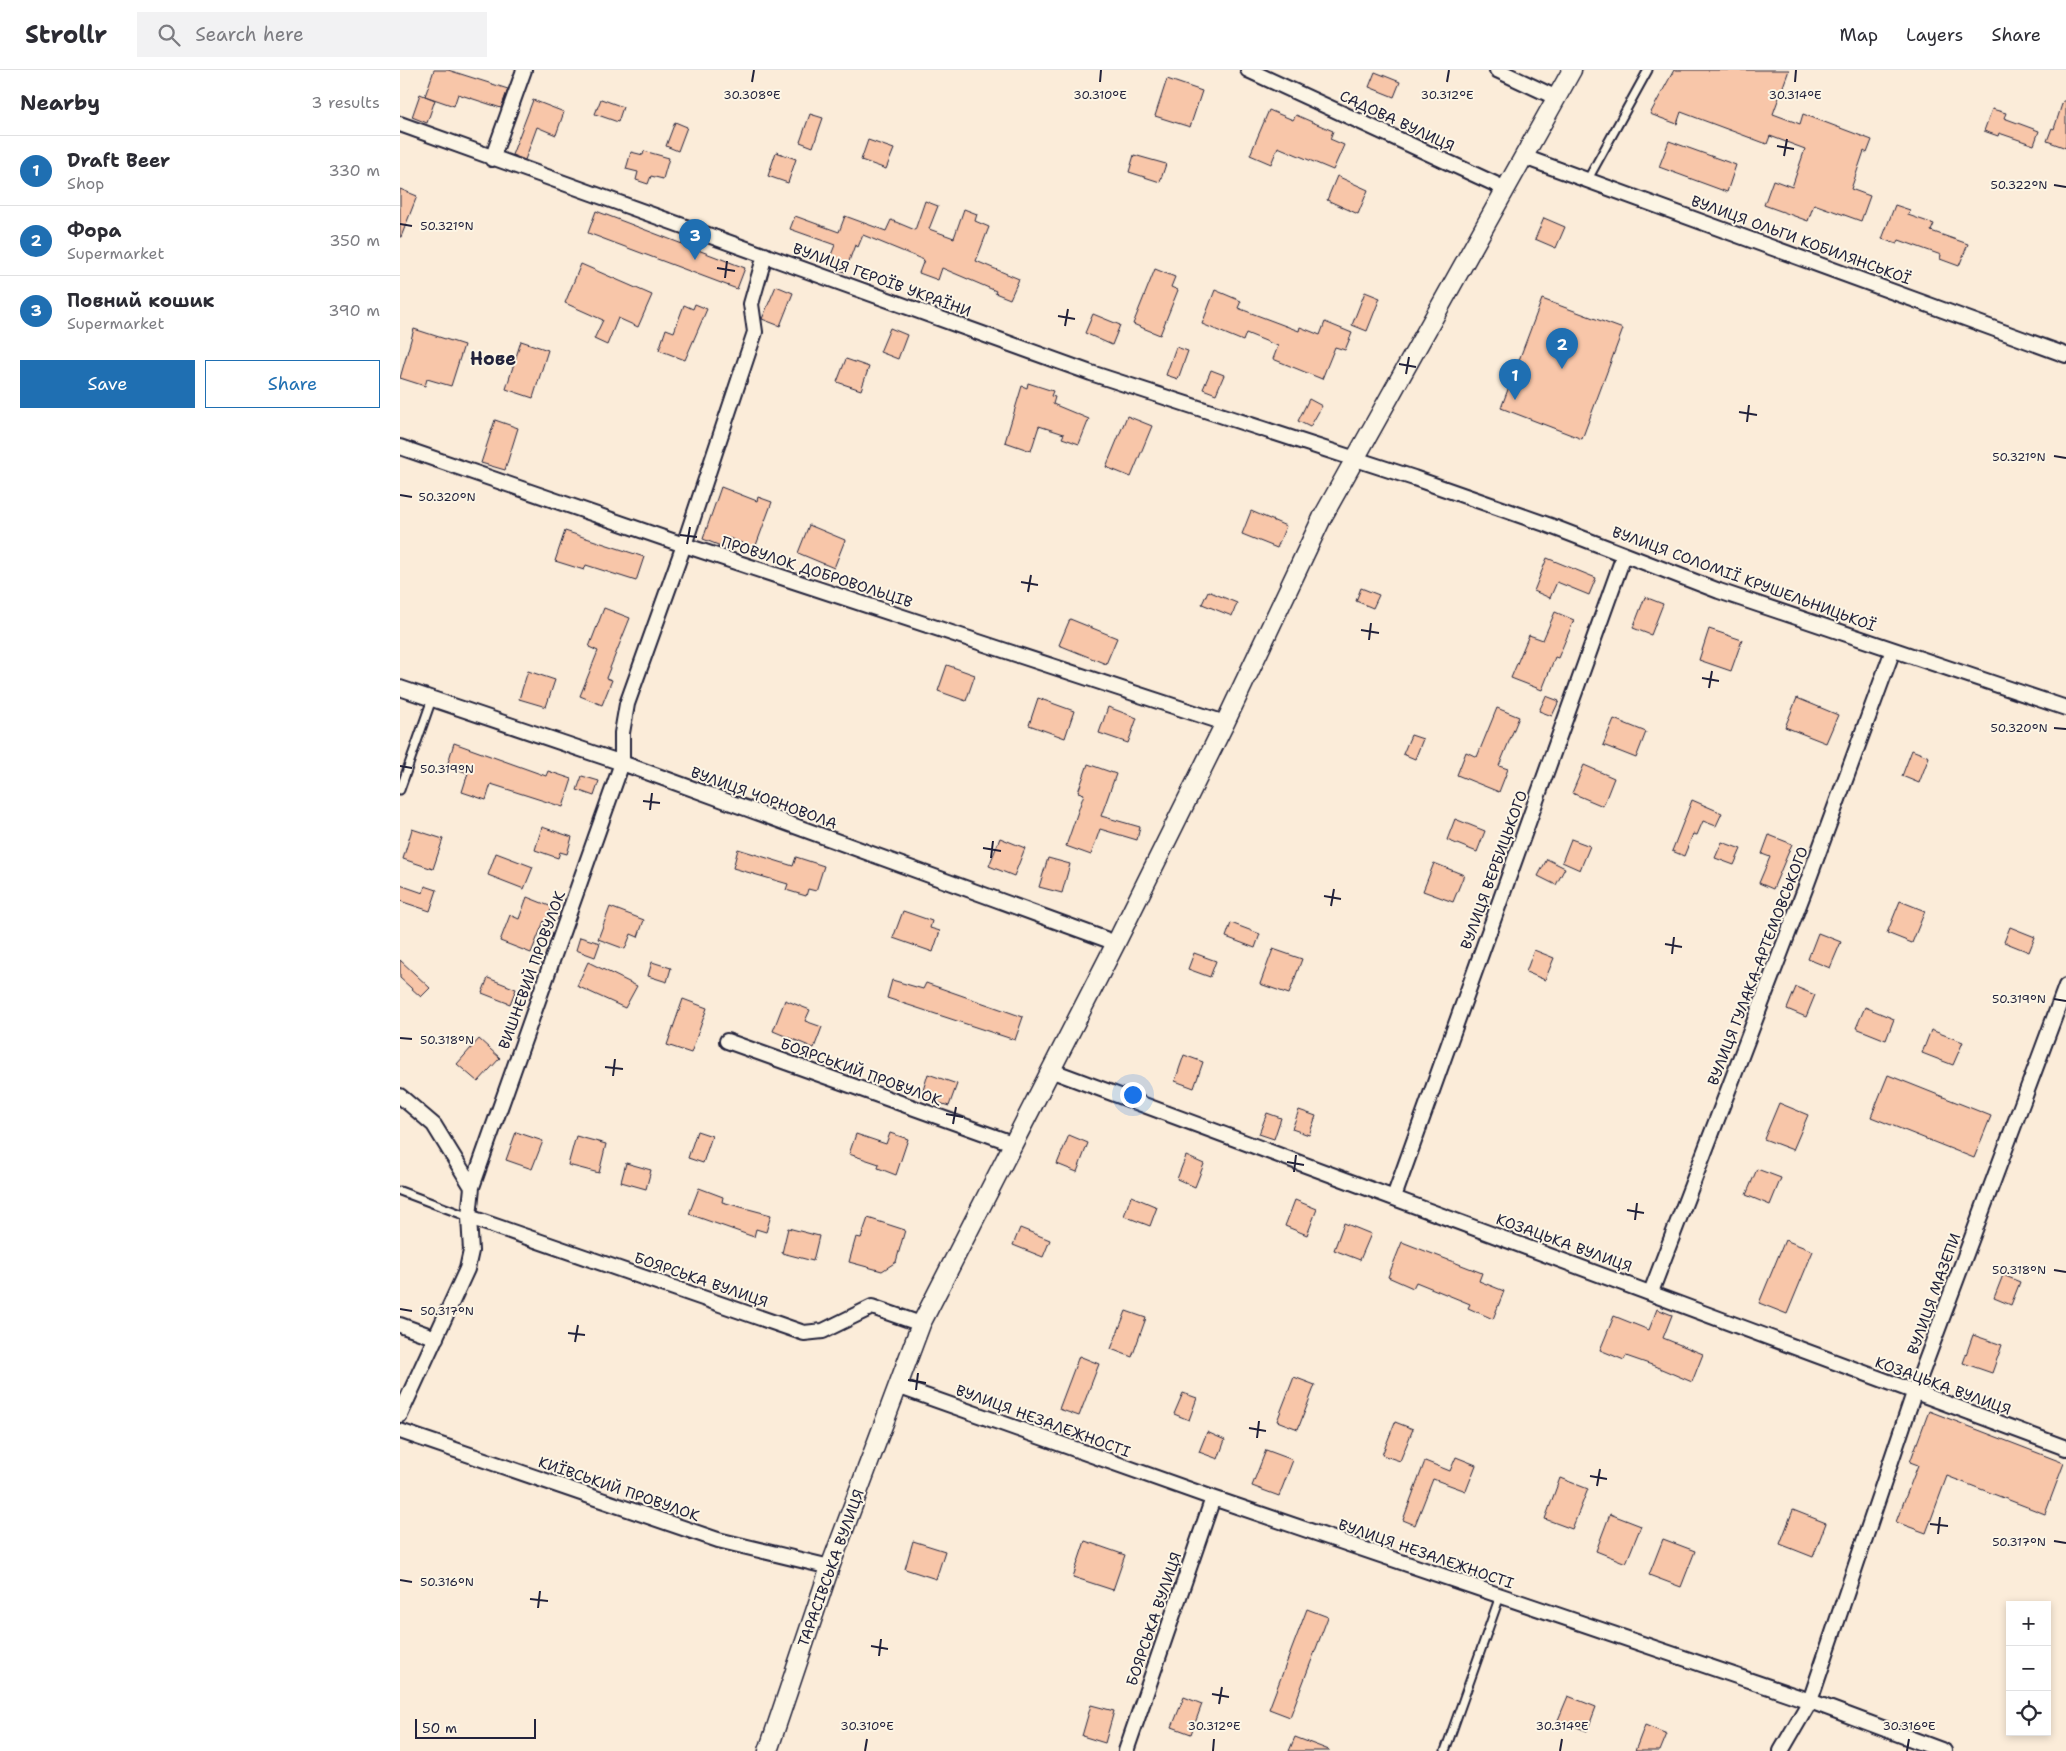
<!DOCTYPE html>
<meta charset="utf-8">
<style>
:root{--surface:#fff;--page:#f2f2f3;--text:#2b2b33;--muted:#7c7c81;--line:#e1e1e2;--accent:#1f6fb2}
body{margin:0;font-family:"Shantell Sans",sans-serif;background:var(--page);color:var(--text)}
.controls{position:absolute;right:15px;bottom:15px;display:grid;overflow:hidden;border-radius:0px;box-shadow:0 2px 8px #0003}
.controls button{width:45px;height:45px;display:grid;place-items:center;padding:0;border:0;border-bottom:1px solid var(--line);background:var(--surface);color:var(--text);font:25px sans-serif}
.scale{position:absolute;left:15px;bottom:12px;width:121px;box-sizing:border-box;padding-left:5px;border:2px solid #22223b;border-top:0;font-size:14px;line-height:18px;white-space:nowrap;color:#22223b;-webkit-text-stroke:4px #fcf5e5;paint-order:stroke}
.you{position:absolute;left:732px;top:1024px;width:18px;height:18px;margin:-12px;border:4px solid #fff;border-radius:50%;background:#1a73e8;box-shadow:0 0 0 8px #1a73e833}
.badge{display:grid;place-items:center;width:32px;height:32px;border-radius:50%;background:var(--accent);color:#fff;font-size:16px;font-weight:700}
.pin{position:absolute;translate:-50% -41px;filter:drop-shadow(0 1px 2px #0008)}
.pin::after{content:'';position:absolute;top:26px;width:18px;height:15px;background:inherit;clip-path:polygon(0 0,100% 0,50% 100%)}
.list{margin:0;padding:0;list-style:none}
h2{display:flex;justify-content:space-between;align-items:center;height:65px;margin:0;padding:0 20px;font-size:21px}
h2 small{font-size:16px;font-weight:400;color:var(--muted)}
.list li{display:grid;grid-template-columns:32px 1fr auto;gap:15px;align-items:center;box-sizing:border-box;height:70px;padding:0 20px;border-top:1px solid var(--line)}
.list b{display:block;font-size:19px;white-space:nowrap}
.list p{margin:0;font-size:16px;white-space:nowrap;color:var(--muted)}
.list em{font-size:16px;font-style:normal;color:var(--muted)}
.actions{display:flex;gap:10px;padding:15px 20px}
.actions a{flex:1;padding:11px 0;border:1px solid var(--accent);border-radius:0px;text-align:center;font-size:18px;color:var(--accent)}
.actions .main{background:var(--accent);color:#fff}
.icon{flex:none;width:28px;height:28px;fill:none;stroke:currentColor;stroke-width:2;stroke-linecap:round;stroke-linejoin:round}
.map{position:relative;flex:none;width:1666px;height:1681px;overflow:hidden}
header{display:flex;align-items:center;gap:30px;box-sizing:border-box;height:70px;padding:0 25px;background:var(--surface);border-bottom:1px solid var(--line)}
header strong{font-size:24px}
nav{display:flex;gap:28px;margin-inline-start:auto;font-size:18px}
.search{width:350px;height:45px;background:var(--page);display:flex;align-items:center;gap:12px;box-sizing:border-box;padding:0 18px;border-radius:0px;color:var(--muted);font-size:19px}
main{display:flex}
aside{flex:1;background:var(--surface)}
.map>svg:first-child{display:block}
.building{fill:#f8c6a9;stroke:#22223b}
.lines{fill:none;stroke-linecap:round;stroke-linejoin:round}
.service-casing{stroke:#22223b;stroke-width:11}
.minor-casing{stroke:#22223b;stroke-width:18}
.tertiary-casing{stroke:#22223b;stroke-width:21}
.service{stroke:#fcf5e5;stroke-width:7}
.minor{stroke:#fcf5e5;stroke-width:14}
.tertiary{stroke:#fcf5e5;stroke-width:18}
.ticks{fill:none;stroke:#22223b;stroke-width:2}
.labels{text-anchor:middle;dominant-baseline:central;stroke-width:4;stroke-linejoin:round;paint-order:stroke}
.street-label{font-size:15px;fill:#22223b;stroke:#fcf5e5}
.quarter-label{font-size:18px;font-weight:bold;fill:#22223b;stroke:#fcf5e5}
.ticks-label{font-size:12px;text-anchor:middle;fill:#22223b;stroke:#fcf5e5;stroke-width:4;stroke-linejoin:round;paint-order:stroke}
</style>
<header>
<strong>Strollr</strong>
<div class="search"><svg class="icon" aria-label="search" viewBox="0 0 24 24"><circle cx="10" cy="10" r="6"/><path d="M15 15l6 6"/></svg>Search here</div>
<nav><a>Map</a><a>Layers</a><a>Share</a></nav>
</header>
<main>
<aside>
<h2>Nearby<small>3 results</small></h2>
<ul class="list">
<li><span class="badge">1</span><div><b>Draft Beer</b><p>Shop</p></div><em>330 m</em></li>
<li><span class="badge">2</span><div><b>Фора</b><p>Supermarket</p></div><em>350 m</em></li>
<li><span class="badge">3</span><div><b>Повний кошик</b><p>Supermarket</p></div><em>390 m</em></li>
</ul>
<div class="actions"><a class="main">Save</a><a>Share</a></div>
</aside>
<div class="map">
<svg width="1666" height="1681" viewBox="0 0 1666 1681">
<rect width="100%" height="100%" fill="#fbecd9"/>
<filter id="ink" filterUnits="userSpaceOnUse"><feTurbulence type="fractalNoise" baseFrequency=".02" numOctaves="2"/><feDisplacementMap in="SourceGraphic" scale="10" xChannelSelector="R" yChannelSelector="G"/><feConvolveMatrix kernelMatrix="1 2 1 2 8 2 1 2 1" color-interpolation-filters="sRGB"/></filter>
<g filter="url(#ink)">
<path class="building" d="M34,0H48L108,19L101,38L58,24L54,36L25,26Z
M1274,0H1389L1373,44L1400,54L1403,44L1472,70L1467,83L1464,81L1451,119L1470,126L1461,151L1414,134L1408,151L1364,135L1373,110L1392,117L1405,79L1370,66L1367,74L1281,42L1277,54L1250,44Z
M975,2L1000,12L994,27L969,17Z
M767,9L802,21L790,57L755,46Z
M20,24L35,30L27,53L12,47Z
M201,29L223,37L218,52L195,44Z
M133,30L164,42L156,65L137,57L125,90L112,85Z
M1663,31H1666V78L1647,71L1652,58L1654,59Z
M1592,39L1606,43L1604,48L1639,61L1634,75L1599,63L1598,66L1584,61Z
M869,40L893,50L896,45L933,61L930,69L944,75L933,100L878,77L871,94L850,85Z
M410,44L423,48L413,77L400,72Z
M275,52L287,57L278,81L266,76Z
M468,70L494,79L486,99L461,90Z
M1269,71L1336,95L1327,122L1259,97Z
M244,81L269,88L263,109L251,106L248,114L236,110L238,102L226,99L231,82L243,85Z
M376,82L396,89L388,113L368,106Z
M734,85L766,94L760,112L729,102Z
M937,106L968,120L958,144L927,130Z
M0,119L17,126L1,167H0Z
M525,131L538,136L529,159L554,168L564,139L577,144L575,151L589,157L576,191L619,209L610,229L595,223L596,221L542,198L538,210L519,203L524,190L463,165L458,177L455,175L445,202L427,195L435,175L390,159L395,146L439,162L445,146L486,161L491,150L515,160Z
M1495,135L1510,140L1508,145L1534,154L1531,161L1568,174L1559,196L1540,189L1541,185L1499,170L1497,174L1482,169Z
M196,141L345,198L337,219L188,163Z
M1144,148L1165,157L1156,178L1135,169Z
M181,194L252,225L238,257L218,248L207,275L194,269L203,250L165,233Z
M755,199L775,207L771,217L778,220L760,265L733,254Z
M376,216L393,223L380,256L362,249Z
M815,220L841,231L838,238L899,261L900,257L920,265L925,252L952,263L945,280L935,277L922,309L873,289L878,276L846,263L843,271L802,254Z
M965,222L980,228L967,261L952,255Z
M1142,229L1223,259L1182,369L1101,338Z
M295,234L307,239L285,290L259,280L266,259L274,262L284,235L293,239Z
M693,244L720,255L712,275L685,263Z
M490,258L507,265L498,289L480,282Z
M14,259L64,275L51,316L27,309L25,316L0,308Z
M121,271L148,280L133,328L106,319Z
M776,277L788,281L778,309L766,305Z
M446,289L469,297L461,320L437,312Z
M811,300L824,305L816,324L803,319Z
M628,313L653,321L651,326L655,327L653,334L689,349L679,374L662,368L664,364L639,356L631,381L605,372L622,316L627,318Z
M909,329L922,336L910,357L898,351Z
M727,346L752,356L731,407L706,397Z
M95,350L118,358L105,400L81,393Z
M321,417L357,431L358,427L372,432L355,478L329,468L326,478L303,469Z
M851,441L886,456L877,478L842,464Z
M409,455L445,470L434,498L398,483Z
M165,461L244,487L236,511L186,495L184,500L155,491Z
M1147,488L1196,508L1189,525L1157,512L1150,528L1134,521Z
M961,518L979,525L973,538L956,531Z
M808,521L837,533L832,546L802,534Z
M1245,527L1263,534L1251,565L1233,558Z
M204,538L230,548L206,608L212,610L202,635L180,626L198,581L189,577Z
M1155,542L1174,550L1158,588L1155,587L1142,620L1111,608L1129,565L1143,570Z
M670,549L717,568L706,594L659,575Z
M1309,559L1342,570L1331,601L1299,590Z
M547,595L575,605L566,631L538,621Z
M128,601L155,610L146,637L119,629Z
M1146,626L1159,631L1152,646L1139,641Z
M638,628L674,641L665,668L629,655Z
M1397,628L1438,645L1426,673L1385,657Z
M708,637L737,648L728,673L699,663Z
M1097,638L1119,647L1099,696L1108,699L1099,722L1057,705L1066,682L1077,687Z
M1214,649L1246,662L1236,688L1203,675Z
M1011,665L1023,669L1015,689L1003,684Z
M54,673L146,706L148,701L172,709L163,737L91,714L86,730L62,722L68,703L47,696Z
M1512,680L1529,687L1519,713L1502,706Z
M688,694L716,704L701,746L740,757L737,770L700,759L691,785L666,776L684,724L678,722Z
M1184,695L1214,708L1203,736L1172,723Z
M182,706L199,711L194,726L177,720Z
M1292,730L1322,743L1316,756L1303,751L1297,765L1293,764L1284,786L1272,781Z
M1055,749L1085,761L1077,782L1047,770Z
M142,757L172,767L167,784L160,782L158,788L135,780Z
M12,759L43,769L33,799L3,789Z
M1369,765L1392,774L1373,819L1359,813L1370,787L1362,784Z
M600,768L625,778L614,806L589,796Z
M1171,769L1190,776L1180,800L1162,792Z
M1322,772L1341,779L1334,795L1315,788Z
M338,779L393,796L396,787L424,796L416,821L408,819L406,826L386,820L388,814L333,798Z
M96,783L133,797L124,819L88,805Z
M648,788L670,794L662,823L639,817Z
M1147,789L1165,798L1156,815L1138,806Z
M1034,793L1064,805L1053,832L1023,821Z
M0,815L23,823L25,816L37,820L30,841L0,831Z
M127,827L152,837L146,852L144,851L131,883L100,871L110,845L119,849Z
M1500,831L1525,841L1512,873L1487,863Z
M210,837L244,850L238,867L231,864L225,879L198,869Z
M503,841L532,851L530,858L540,861L533,882L493,868Z
M831,853L860,864L855,878L826,867Z
M1610,857L1635,867L1629,882L1604,872Z
M1418,863L1441,872L1430,898L1408,889Z
M180,867L200,873L195,887L176,880Z
M873,879L902,889L889,924L860,914Z
M1134,880L1154,888L1145,910L1126,902Z
M794,883L816,891L810,907L788,899Z
M0,890L30,918L21,927L0,908Z
M188,892L237,916L225,938L177,916Z
M252,892L271,898L267,912L248,906Z
M88,908L116,919L110,934L82,923Z
M492,910L523,919L526,913L623,947L615,970L487,928Z
M1396,917L1415,925L1406,947L1387,939Z
M283,929L307,938L291,983L267,975Z
M385,930L410,940L405,951L422,957L414,978L373,961Z
M1465,937L1494,949L1486,970L1456,958Z
M1531,960L1563,972L1553,995L1522,983Z
M79,969L100,988L78,1012L57,994Z
M784,985L803,992L794,1018L775,1011Z
M528,1004L557,1014L549,1036L521,1027Z
M1488,1005L1591,1046L1574,1088L1471,1047Z
M1379,1033L1408,1045L1393,1080L1364,1069Z
M899,1040L916,1046L909,1065L892,1059Z
M867,1043L881,1048L874,1069L859,1064Z
M297,1061L312,1066L303,1093L288,1088Z
M116,1062L143,1071L132,1099L106,1090Z
M490,1063L508,1069L496,1105L478,1098L479,1094L449,1084L456,1064L486,1074Z
M669,1065L688,1073L677,1102L657,1094Z
M176,1066L206,1074L199,1103L168,1095Z
M786,1086L804,1094L795,1117L777,1109Z
M226,1093L251,1100L246,1119L221,1112Z
M1357,1099L1381,1108L1370,1135L1346,1125Z
M299,1118L323,1127L322,1132L371,1145L366,1162L356,1159L354,1167L289,1144Z
M731,1126L757,1137L750,1156L724,1146Z
M895,1130L917,1139L907,1165L885,1156Z
M468,1148L505,1160L496,1192L482,1201L449,1192L456,1167L461,1168Z
M944,1153L971,1164L960,1190L934,1180Z
M388,1158L419,1166L413,1191L382,1183Z
M620,1158L650,1170L643,1187L613,1175Z
M1385,1170L1413,1181L1387,1244L1359,1233Z
M1002,1172L1082,1203L1079,1211L1104,1221L1093,1249L1068,1238L1070,1234L1016,1212L1013,1218L988,1207Z
M1603,1205L1620,1212L1611,1235L1594,1228Z
M1257,1239L1272,1245L1263,1268L1303,1284L1292,1312L1252,1295L1226,1286L1224,1290L1200,1280L1214,1246L1249,1260Z
M726,1241L746,1248L732,1287L711,1279Z
M1573,1265L1602,1275L1592,1303L1563,1293Z
M679,1286L699,1294L679,1346L659,1339Z
M894,1307L915,1315L898,1359L877,1351Z
M783,1323L797,1328L789,1350L774,1344Z
M1529,1341L1664,1393L1645,1444L1547,1406L1526,1463L1496,1452L1518,1395L1510,1392Z
M995,1352L1013,1359L1000,1391L982,1385Z
M807,1362L825,1370L818,1389L799,1382Z
M866,1380L893,1390L879,1426L852,1416Z
M1056,1387L1076,1395L1066,1421L1033,1409L1015,1455L1003,1450L1025,1391L1050,1401Z
M1160,1408L1188,1419L1172,1459L1145,1449Z
M1393,1440L1426,1453L1413,1487L1380,1474Z
M1210,1444L1241,1456L1226,1493L1196,1481Z
M1263,1469L1295,1481L1281,1517L1249,1505Z
M513,1471L545,1481L536,1509L505,1499Z
M685,1471L725,1485L713,1520L673,1507Z
M907,1539L928,1547L890,1647L869,1639Z
M1168,1626L1196,1637L1187,1661L1158,1650Z
M784,1627L802,1634L791,1664L772,1657Z
M691,1635L714,1641L705,1673L682,1666Z
M1245,1655L1267,1664L1260,1681H1235Z
M895,1667L929,1680V1681H889Z"/>
<g class="lines">
<g class="service-casing">
<path id="service" d="M1188,109L1248,0
M0,720L32,629
M0,1121L69,1147
M1045,1681L1100,1526"/>
</g>
<g class="minor-casing">
<path id="minor" d="M848,0L1106,119
M1097,0L1157,28
M0,54L691,303L1014,408L1148,455L1319,521L1666,638
M1124,87L1666,285
M92,89L124,0
M0,377L284,475L825,653
M0,618L222,693L716,873
M327,971L612,1073
M650,1000L1666,1378
M0,1026L34,1055L72,1117
M994,1127L1224,485
M69,1147L404,1263L423,1261L472,1237L521,1254
M1251,1222L1405,819L1493,580
M0,1255L36,1268
M497,1316L813,1428L1410,1631L1544,1681
M0,1345L67,1199L71,1181L69,1147L72,1117L222,693V663L227,634L284,475L355,262L351,234L365,185
M0,1361L318,1470L430,1497
M726,1681L813,1428
M1381,1681L1410,1631L1514,1323L1666,916"/>
</g>
<g class="tertiary-casing">
<path id="tertiary" d="M368,1681L430,1497L521,1254L716,873L825,653L922,448L1172,0"/>
</g>
<use href="#service" class="service"/>
<use href="#minor" class="minor"/>
<use href="#tertiary" class="tertiary"/>
</g>
</g>
<path class="ticks" d="M352,12L354,0M700,12L701,0M1047,12L1049,0M1395,12L1396,0M1377,76L1394,79M1384,86L1387,69M1654,115L1666,117M0,154L12,156M317,198L335,201M325,208L327,191M658,246L675,249M665,256L668,239M999,294L1016,297M1006,304L1009,287M1339,342L1357,345M1347,352L1349,335M1654,386L1666,388M0,425L12,427M280,465L297,467M287,474L290,457M621,512L638,515M628,522L631,505M961,560L979,563M969,570L971,553M1302,608L1319,611M1309,618L1312,601M1654,658L1666,659M0,696L12,698M243,731L260,733M250,740L252,723M583,778L601,781M591,788L593,771M924,826L941,829M931,836L934,819M1265,874L1282,877M1272,884L1274,867M1654,929L1666,931M0,968L12,969M205,997L223,999M213,1006L215,989M546,1044L563,1047M553,1054L556,1037M887,1092L904,1095M894,1102L896,1085M1227,1140L1244,1143M1235,1150L1237,1133M1654,1200L1666,1202M0,1239L12,1241M168,1263L185,1265M175,1272L178,1255M508,1310L526,1313M516,1320L518,1303M849,1358L866,1361M857,1368L859,1351M1190,1406L1207,1409M1197,1416L1200,1399M1530,1454L1548,1456M1538,1464L1540,1447M1654,1471L1666,1473M0,1510L12,1512M130,1529L148,1531M138,1538L140,1521M471,1576L488,1579M479,1586L481,1569M812,1624L829,1627M819,1634L822,1617M465,1681L467,1669M813,1681L814,1669M1160,1681L1162,1669M1507,1681L1509,1669"/>
<g class="labels">
<g class="street-label">
<text transform="translate(997 51) rotate(25)">САДОВА ВУЛИЦЯ</text>
<text transform="translate(1401 170) rotate(20)">ВУЛИЦЯ ОЛЬГИ КОБИЛЯНСЬКОЇ</text>
<text transform="translate(482 210) rotate(20)">ВУЛИЦЯ ГЕРОЇВ УКРАЇНИ</text>
<text transform="translate(417 502) rotate(18)">ПРОВУЛОК ДОБРОВОЛЬЦІВ</text>
<text transform="translate(1344 509) rotate(20)">ВУЛИЦЯ СОЛОМІЇ КРУШЕЛЬНИЦЬКОЇ</text>
<text transform="translate(364 728) rotate(20)">ВУЛИЦЯ ЧОРНОВОЛА</text>
<text transform="translate(1094 800) rotate(-70)">ВУЛИЦЯ ВЕРБИЦЬКОГО</text>
<text transform="translate(1358 896) rotate(-69)">ВУЛИЦЯ ГУЛАКА-АРТЕМОВСЬКОГО</text>
<text transform="translate(132 900) rotate(-70)">ВИШНЕВИЙ ПРОВУЛОК</text>
<text transform="translate(461 1002) rotate(20)">БОЯРСЬКИЙ ПРОВУЛОК</text>
<text transform="translate(1164 1173) rotate(20)">КОЗАЦЬКА ВУЛИЦЯ</text>
<text transform="translate(301 1210) rotate(19)">БОЯРСЬКА ВУЛИЦЯ</text>
<text transform="translate(1534 1224) rotate(-70)">ВУЛИЦЯ МАЗЕПИ</text>
<text transform="translate(1543 1316) rotate(20)">КОЗАЦЬКА ВУЛИЦЯ</text>
<text transform="translate(643 1351) rotate(20)">ВУЛИЦЯ НЕЗАЛЕЖНОСТІ</text>
<text transform="translate(219 1419) rotate(19)">КИЇВСЬКИЙ ПРОВУЛОК</text>
<text transform="translate(1026 1484) rotate(19)">ВУЛИЦЯ НЕЗАЛЕЖНОСТІ</text>
<text transform="translate(431 1498) rotate(-70)">ТАРАСІВСЬКА ВУЛИЦЯ</text>
<text transform="translate(754 1549) rotate(-71)">БОЯРСЬКА ВУЛИЦЯ</text>
</g>
<g class="quarter-label">
<text x="93" y="289">Нове</text>
</g>
</g>
<g class="ticks-label">
<text x="352" y="29">30.308°E</text>
<text x="700" y="29">30.310°E</text>
<text x="1047" y="29">30.312°E</text>
<text x="1395" y="29">30.314°E</text>
<text x="1619" y="119">50.322°N</text>
<text x="47" y="160">50.321°N</text>
<text x="1619" y="391">50.321°N</text>
<text x="47" y="431">50.320°N</text>
<text x="1619" y="662">50.320°N</text>
<text x="47" y="703">50.319°N</text>
<text x="1619" y="933">50.319°N</text>
<text x="47" y="974">50.318°N</text>
<text x="1619" y="1204">50.318°N</text>
<text x="47" y="1245">50.317°N</text>
<text x="1619" y="1476">50.317°N</text>
<text x="47" y="1516">50.316°N</text>
<text x="467" y="1660">30.310°E</text>
<text x="814" y="1660">30.312°E</text>
<text x="1162" y="1660">30.314°E</text>
<text x="1509" y="1660">30.316°E</text>
</g>
</svg>
<div class="controls">
<button>+</button>
<button>−</button>
<button><svg class="icon" aria-label="locate" viewBox="0 0 24 24"><circle cx="12" cy="12" r="6"/><path d="M12 2v4M12 18v4M2 12h4M18 12h4"/></svg></button>
</div>
<div class="scale">50 m</div>
<div class="you"></div>
<div class="pin badge" style="left:1115px;top:330px">1</div>
<div class="pin badge" style="left:1162px;top:299px">2</div>
<div class="pin badge" style="left:295px;top:190px">3</div>
</div>
</main>
